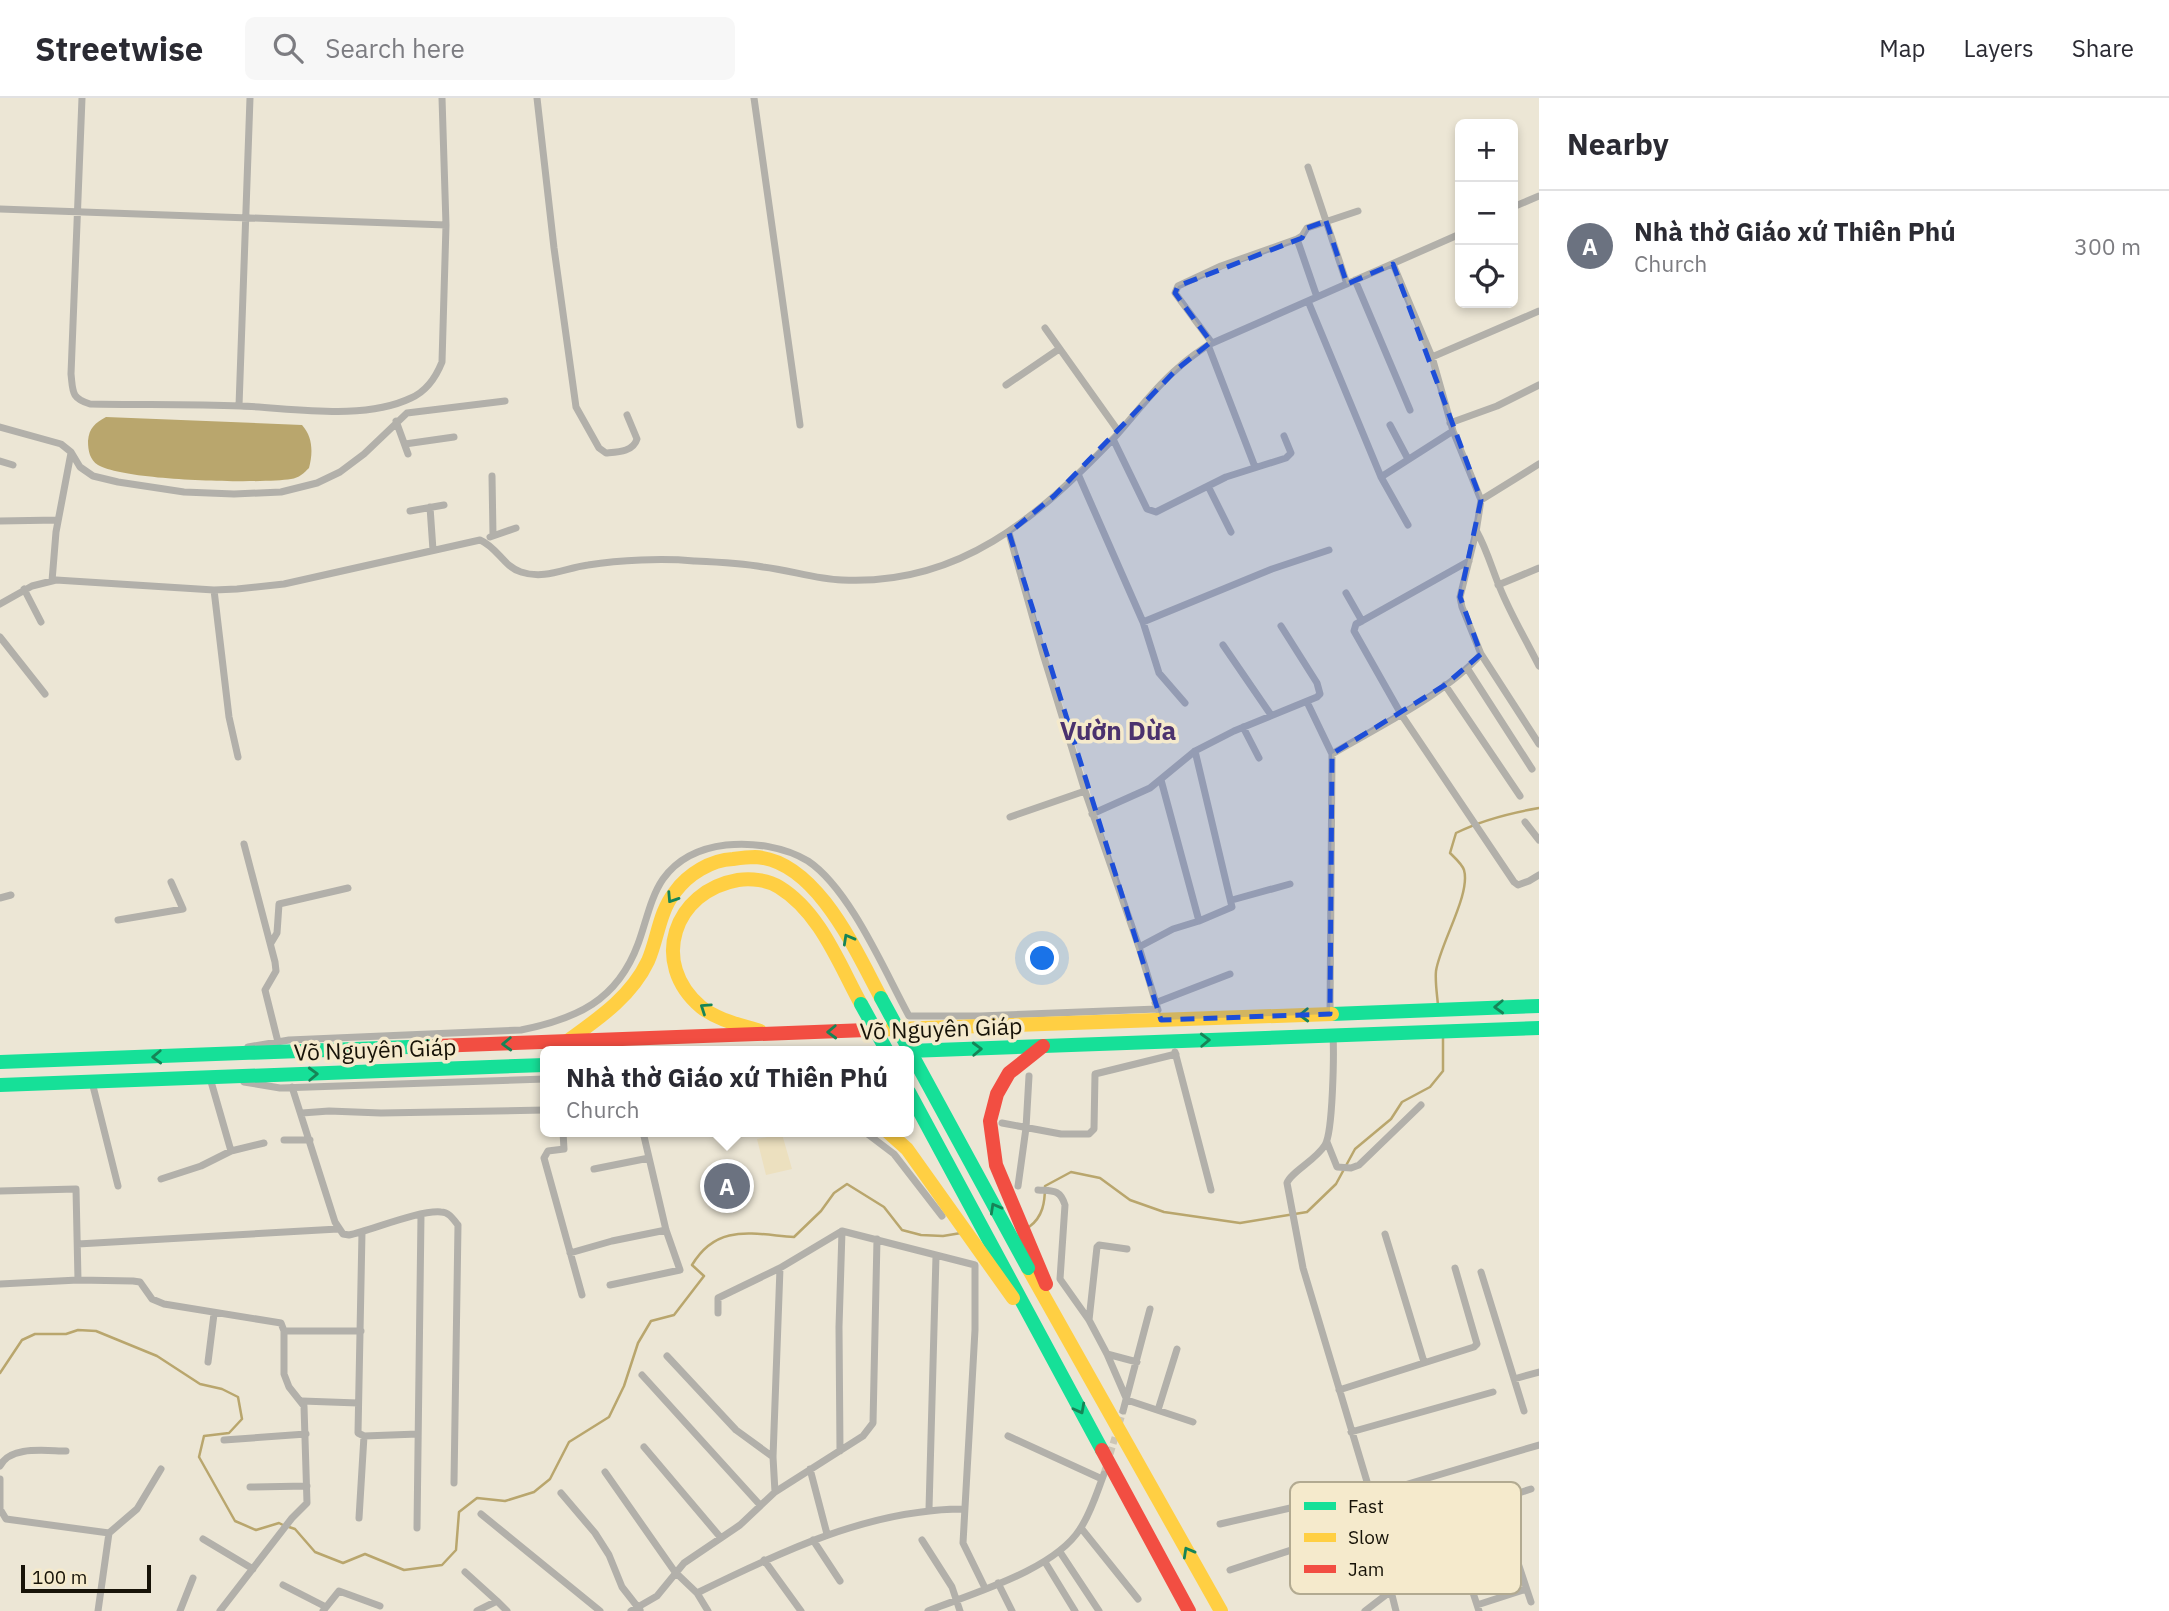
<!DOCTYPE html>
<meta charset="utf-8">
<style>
:root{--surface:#fff;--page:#f7f7f7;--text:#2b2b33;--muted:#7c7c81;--line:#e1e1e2;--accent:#db2777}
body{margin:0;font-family:"IBM Plex Sans",sans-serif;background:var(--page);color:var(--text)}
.controls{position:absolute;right:21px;top:21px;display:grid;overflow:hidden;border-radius:10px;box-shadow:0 4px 10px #0003}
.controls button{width:63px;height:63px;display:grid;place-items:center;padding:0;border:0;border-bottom:2px solid var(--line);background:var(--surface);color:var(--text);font:35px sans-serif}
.scale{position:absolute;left:21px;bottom:18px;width:130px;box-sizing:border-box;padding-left:7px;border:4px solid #171308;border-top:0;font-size:19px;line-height:24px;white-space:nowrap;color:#171308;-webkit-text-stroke:5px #f5eacc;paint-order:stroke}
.you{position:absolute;left:1043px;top:861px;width:24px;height:24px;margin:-18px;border:5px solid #fff;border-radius:50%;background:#1a73e8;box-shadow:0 0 0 10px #1a73e833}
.badge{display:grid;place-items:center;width:46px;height:46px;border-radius:50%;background:var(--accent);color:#fff;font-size:23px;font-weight:700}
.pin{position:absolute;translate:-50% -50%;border:4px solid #fff;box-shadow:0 2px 7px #0006}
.popup{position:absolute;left:540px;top:948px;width:374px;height:91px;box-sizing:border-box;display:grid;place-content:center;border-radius:10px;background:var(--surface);filter:drop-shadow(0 2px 5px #0005);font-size:23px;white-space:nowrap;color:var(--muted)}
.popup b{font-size:26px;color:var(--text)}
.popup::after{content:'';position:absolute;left:50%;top:100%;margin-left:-14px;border:14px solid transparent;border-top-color:var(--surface)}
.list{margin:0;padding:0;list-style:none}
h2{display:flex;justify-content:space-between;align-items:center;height:91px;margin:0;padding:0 28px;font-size:30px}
h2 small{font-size:23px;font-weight:400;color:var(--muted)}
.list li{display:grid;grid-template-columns:46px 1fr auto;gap:21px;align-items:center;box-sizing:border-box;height:112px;padding:0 28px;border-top:2px solid var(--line)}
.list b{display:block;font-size:26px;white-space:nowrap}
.list p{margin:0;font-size:23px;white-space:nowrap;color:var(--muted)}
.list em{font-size:23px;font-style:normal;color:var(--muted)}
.icon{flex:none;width:38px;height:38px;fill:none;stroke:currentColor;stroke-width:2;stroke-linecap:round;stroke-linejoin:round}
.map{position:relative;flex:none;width:1539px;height:1513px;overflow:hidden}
header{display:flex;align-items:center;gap:42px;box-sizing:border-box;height:98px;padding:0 35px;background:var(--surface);border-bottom:2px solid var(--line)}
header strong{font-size:33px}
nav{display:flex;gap:38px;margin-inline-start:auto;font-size:24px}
.search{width:490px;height:63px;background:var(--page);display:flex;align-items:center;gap:18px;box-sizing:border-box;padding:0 24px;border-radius:10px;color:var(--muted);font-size:26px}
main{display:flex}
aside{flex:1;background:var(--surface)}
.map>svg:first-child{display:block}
.green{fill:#ece0bf}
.water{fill:#b9a66d}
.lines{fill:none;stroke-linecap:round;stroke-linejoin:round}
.stream{stroke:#b9a66d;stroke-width:2.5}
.street-tunnel{stroke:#ccc6b6;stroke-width:7;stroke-dasharray:7 3.5;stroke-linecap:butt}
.street{stroke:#b2b0aa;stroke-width:7}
.fast{stroke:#16e098;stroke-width:14}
.slow{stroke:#ffcf43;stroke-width:14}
.jam{stroke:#f24e42;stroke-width:14}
.fast-bridge{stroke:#16e098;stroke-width:14}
.oneway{stroke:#168457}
.marked{fill:#1d4ed8;fill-opacity:0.2;stroke:#1d4ed8;stroke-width:5;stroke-dasharray:14 9;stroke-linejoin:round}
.labels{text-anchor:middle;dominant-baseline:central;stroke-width:7;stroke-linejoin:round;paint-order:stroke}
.street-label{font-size:23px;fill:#171308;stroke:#f5eacc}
.quarter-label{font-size:26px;font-weight:bold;fill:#4b326e;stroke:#f5eacc}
.key{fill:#f5eacc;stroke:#b2aa91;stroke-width:2}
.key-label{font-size:19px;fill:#171308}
</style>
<header>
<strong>Streetwise</strong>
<div class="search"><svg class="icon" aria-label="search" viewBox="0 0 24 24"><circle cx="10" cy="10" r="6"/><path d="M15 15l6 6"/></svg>Search here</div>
<nav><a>Map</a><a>Layers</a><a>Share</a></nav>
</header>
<main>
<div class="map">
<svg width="1539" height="1513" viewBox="0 0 1539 1513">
<rect width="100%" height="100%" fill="#ece6d5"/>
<path class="green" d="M782,1036L792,1071L766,1077L757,1041Z"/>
<path class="water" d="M106,319L302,327C313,339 313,355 309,370C304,375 299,380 291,381C258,386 125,383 98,367C90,362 88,353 88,343C89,330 95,325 106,319Z"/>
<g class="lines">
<path class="stream" d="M1438,907C1437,896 1435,884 1436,873C1440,846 1471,796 1464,772C1462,766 1455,760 1450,755L1456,735C1482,722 1510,715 1539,710
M1029,1129C1043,1119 1045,1104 1045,1088L1071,1074L1100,1080L1130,1102L1164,1114L1240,1125L1307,1114L1336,1086L1355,1051L1391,1021L1402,1004L1430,989L1443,973V937
M0,1275L22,1242L35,1236H66L78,1232L96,1233L157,1258L200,1286L222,1291L238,1299L242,1321L229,1335L204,1338L199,1359L235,1423L256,1432L279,1425L283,1427
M289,1429L295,1431L315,1454L343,1465L365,1456L404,1472L442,1467L456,1452L459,1414L477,1400L505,1403L534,1394L550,1381L569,1344L609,1319L624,1288L638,1245L651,1223L674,1217L704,1178L692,1167C717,1125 752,1136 794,1139L821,1113L834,1095L847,1086L884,1109L902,1132L921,1137L943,1138L961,1135"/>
<path class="street-tunnel" d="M1104,1376L1123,1313"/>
<path class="street" d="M82,0L71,276C73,294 71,300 90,306C140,307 190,306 241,308C293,310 363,323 411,300C427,293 436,279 442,264L446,127L442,0
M537,0L554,150L576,309L599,350L606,355C618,354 633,354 637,341L627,317
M754,0L800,327
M1308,69L1347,186
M1513,109L1539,98
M0,111L446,127
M1297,141L1317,199
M1355,182L1410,312
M1308,203L1381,379L1408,427
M1045,230L1119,334
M1212,245L1175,195L1178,188L1221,168L1297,141L1302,138L1307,130L1358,113
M1208,247L1255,369
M1432,259L1539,213
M1006,287L1059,251
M239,308L250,0
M396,323L408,356
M1450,325L1497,308L1539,287
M1390,327L1408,361
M0,329L61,346L71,354L80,369L93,378L118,384L184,394L234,396L281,394L317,385L340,374L364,356L407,315L505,303
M1113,341L1147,411L1156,414L1226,379L1286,360L1291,355L1284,338
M405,346L454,339
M0,363L13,367
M1078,376L1143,524L1272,471L1329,452
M492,378L493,437
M1381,379L1453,333
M1208,388L1231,434
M1481,402L1539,366
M430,409L433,452
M410,413L444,407
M0,423L58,422
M1477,434C1487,452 1492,471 1500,490C1511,517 1526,542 1539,568
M1009,435L1043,556L1085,693L1139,849L1158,912
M490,439L516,430
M52,483L56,434L71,355
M1498,487L1539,470
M24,491L41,524
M214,492L229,619L238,659
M1346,495L1362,523L1469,463
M0,506L32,488L56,482L214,492L237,491L284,486L480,442C497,449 504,469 521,474C545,482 565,470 588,467C620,462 662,460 694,463C717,464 741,465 763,469C790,472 815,481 842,482C959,488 1037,420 1114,340C1135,317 1154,290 1178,270C1187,261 1198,254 1208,247L1460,136
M1362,523L1356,526L1354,533L1401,616L1514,784L1518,787L1529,783L1539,777
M1143,524L1159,575L1185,605
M0,539L45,596
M1223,547L1271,617
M1481,556L1539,646
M1467,570L1532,671
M1445,587L1520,698
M1307,604L1332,656
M1243,629L1259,660
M1161,682L1199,823
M1092,716L1150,690L1195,653L1234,633L1317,599L1320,596L1317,585L1281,528
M1010,719L1085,693
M1525,724L1539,742
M244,746L275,864L276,873L265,892L278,944
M0,800L11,797
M1232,802L1290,786
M118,822L183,811L171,784
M271,845L277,835L279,806L348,790
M1139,849L1173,831L1199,823L1232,809L1195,653
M1155,905L1230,876
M1330,915L1332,656C1379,628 1446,596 1481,556L1462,509L1460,499L1476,434L1481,402L1453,333L1432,259L1393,166
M1333,937C1334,956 1333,1034 1325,1047C1316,1062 1291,1074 1287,1085L1303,1170L1371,1397L1378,1441L1396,1513
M248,949L289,942L521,932C576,921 617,903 638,846C646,825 650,800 663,781C678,760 701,750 726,747C753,744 785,749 808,763C850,791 885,874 909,918H980L1157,911
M1175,954L1211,1092
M210,980L231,1053
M92,984L118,1088
M244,984L280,990L545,981
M292,989L335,1124L343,1136L349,1137C372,1132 419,1112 441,1114C449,1114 453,1121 458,1127L454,1385
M302,1015L329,1013L381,1015L545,1012
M1002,1025L1061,1036H1089L1094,1031L1095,976L1176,956
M563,1034L564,1051L548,1053L544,1060L582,1197
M865,1034L894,1056L942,1118
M284,1042H310
M1327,1044L1337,1069L1351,1070L1359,1067L1421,1007
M594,1071L649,1060
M161,1081L201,1068L231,1053L264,1045
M1018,1088L1026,1030L1029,978
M1038,1092C1053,1093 1060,1091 1065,1107L1060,1181L1089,1222L1107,1256L1127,1302L1193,1324
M0,1093L76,1091L78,1182
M362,1134L358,1335L364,1338L418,1336
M1385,1136L1424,1264
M78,1146L338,1131
M570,1155L612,1143L666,1132
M1481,1174L1524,1313
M0,1186L78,1182L133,1183L140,1184L152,1201L164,1206L281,1225L284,1233V1276L289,1289L304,1308L307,1405L292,1420L220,1513
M610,1187L680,1172L666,1132L643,1034
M718,1215V1200L780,1170L842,1133L975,1167V1232L963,1445L985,1490
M1089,1222L1097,1149L1099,1147L1127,1151
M284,1233H361
M1107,1256L1137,1264
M667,1258L736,1332L773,1359
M208,1264L214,1216
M642,1277L760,1407
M1514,1281L1539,1274
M1339,1292L1474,1249L1477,1246L1455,1170
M302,1303L358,1305
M1158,1312L1177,1251
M1123,1313L1150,1211
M1351,1334L1493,1294
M1008,1338L1102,1381
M224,1342L306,1336
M644,1349L721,1440
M840,1353L839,1229L842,1133
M0,1368C10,1347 47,1353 66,1353
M810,1371L827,1436
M605,1374L675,1474L697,1495L708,1513
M0,1381V1411L6,1421L109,1435L98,1513
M250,1389L307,1388
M775,1394L863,1338L873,1325L877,1141
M561,1395L595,1435L609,1457L622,1489L640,1512
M1371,1397L1539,1347
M1497,1402L1531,1504
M929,1411L936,1158
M481,1416L600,1513
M359,1420L364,1338
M1220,1426L1369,1392
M417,1430L421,1117
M1081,1430L1138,1501
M109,1435L137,1411L161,1371
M203,1441L253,1471
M1378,1441L1531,1391
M813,1442L840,1483
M922,1442L952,1489L960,1513
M1060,1454L1099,1513
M1462,1461L1479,1513
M764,1462L801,1513
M1045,1464L1075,1513
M1230,1472L1374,1425
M465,1474L497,1503
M1468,1477L1516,1460
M998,1485L1012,1513
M283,1487L326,1509
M697,1495C780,1454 870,1411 964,1411
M1477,1507L1526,1491
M180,1513L193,1480
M323,1513L339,1493L380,1508
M477,1513L497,1503L507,1513
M631,1513L657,1498L684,1465L740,1427L775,1394L773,1359L780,1170
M928,1513C973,1495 1054,1472 1080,1431C1091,1415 1097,1394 1104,1376
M1365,1513L1391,1493"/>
<path class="fast" d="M1332,916L1539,908
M909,953L1539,930
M0,964L435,948
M0,987L545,967
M909,994L1102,1352"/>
<path class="slow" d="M867,932L1332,916
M760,933C741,927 717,922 701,909C649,865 674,793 738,782C751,780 768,782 779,789C820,814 839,866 861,906
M566,944C598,921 631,899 648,863C658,840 659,814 675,794C688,776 711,762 733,761C740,760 748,759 755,759C816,762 856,853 881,900
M888,1034L907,1051L1013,1200
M1028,1170L1221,1513"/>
<path class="jam" d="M435,948L867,932
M1043,948L1009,975L997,996L990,1023L996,1067L1046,1186
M1102,1352L1189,1513"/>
<path class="fast-bridge" d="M881,900L1028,1170
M861,906L887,953"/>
</g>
<defs><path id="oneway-chevron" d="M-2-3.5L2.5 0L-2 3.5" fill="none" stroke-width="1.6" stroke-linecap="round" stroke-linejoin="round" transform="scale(1.75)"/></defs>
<g class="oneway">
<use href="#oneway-chevron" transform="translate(672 800) rotate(123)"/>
<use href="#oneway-chevron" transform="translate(848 841) rotate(-119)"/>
<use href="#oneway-chevron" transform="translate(1499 909) rotate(178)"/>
<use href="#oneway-chevron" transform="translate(705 910) rotate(-146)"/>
<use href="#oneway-chevron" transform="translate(1304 917) rotate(178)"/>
<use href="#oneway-chevron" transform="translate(832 934) rotate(178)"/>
<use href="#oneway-chevron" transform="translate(1205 942) rotate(-2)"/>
<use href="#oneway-chevron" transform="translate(507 946) rotate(178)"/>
<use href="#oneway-chevron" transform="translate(977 951) rotate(-2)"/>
<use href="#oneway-chevron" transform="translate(157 959) rotate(178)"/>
<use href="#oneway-chevron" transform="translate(313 976) rotate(-2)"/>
<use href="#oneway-chevron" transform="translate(995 1110) rotate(-119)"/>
<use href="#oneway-chevron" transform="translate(1080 1311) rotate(62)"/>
<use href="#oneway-chevron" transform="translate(1188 1454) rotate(-119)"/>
</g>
<path class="marked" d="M1326,123L1347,186L1393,166L1481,402L1460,499L1481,556L1445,587L1332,656L1330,916L1161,922L1009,435L1054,398L1177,271L1211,244L1175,195L1178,188L1302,140L1307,130Z"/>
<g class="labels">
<g class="street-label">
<text transform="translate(941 930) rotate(-2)">Võ Nguyên Giáp</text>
<text transform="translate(375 951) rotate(-2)">Võ Nguyên Giáp</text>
</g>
<g class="quarter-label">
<text x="1118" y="632">Vườn Dừa</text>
</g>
</g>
<rect x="1290" y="1384" width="231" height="112" rx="10" class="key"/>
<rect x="1304" y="1404" width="32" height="8" fill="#16e098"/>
<rect x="1304" y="1435" width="32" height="9" fill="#ffcf43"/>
<rect x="1304" y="1467" width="32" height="8" fill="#f24e42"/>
<g class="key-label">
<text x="1348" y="1415">Fast</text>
<text x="1348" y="1446">Slow</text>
<text x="1348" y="1478">Jam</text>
</g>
</svg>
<div class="controls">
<button>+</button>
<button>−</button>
<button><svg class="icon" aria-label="locate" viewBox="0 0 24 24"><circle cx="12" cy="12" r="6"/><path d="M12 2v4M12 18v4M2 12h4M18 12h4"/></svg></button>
</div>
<div class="scale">100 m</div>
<div class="you"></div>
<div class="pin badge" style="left:727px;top:1088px;background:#6b7280">A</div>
<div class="popup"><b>Nhà thờ Giáo xứ Thiên Phú</b>Church</div>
</div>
<aside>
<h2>Nearby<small></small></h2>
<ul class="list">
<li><span class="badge" style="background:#6b7280">A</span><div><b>Nhà thờ Giáo xứ Thiên Phú</b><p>Church</p></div><em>300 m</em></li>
</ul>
</aside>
</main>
